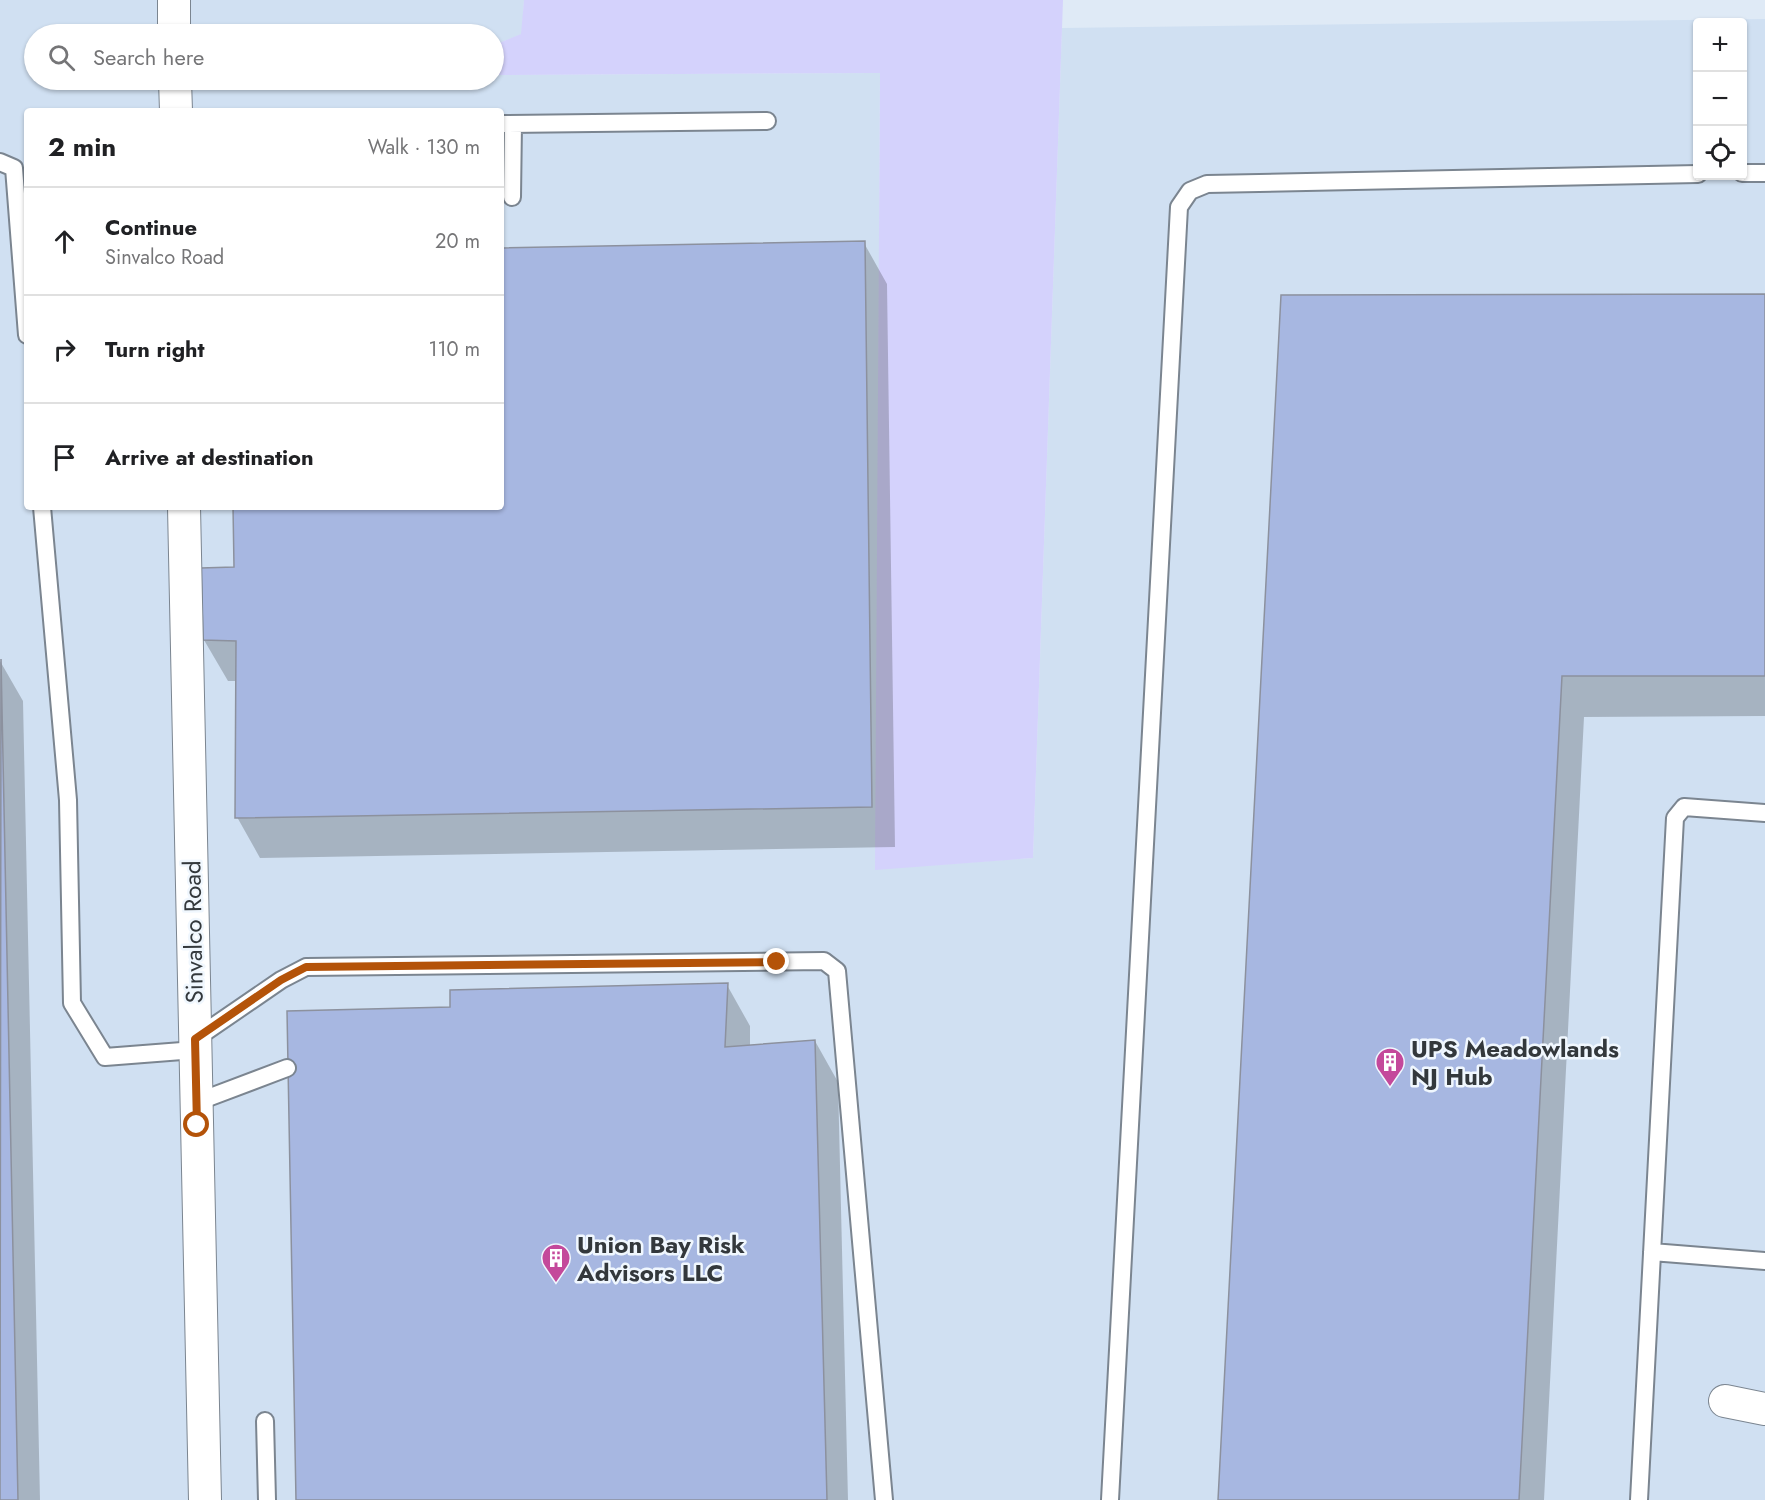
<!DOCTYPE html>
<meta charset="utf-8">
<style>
:root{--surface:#fff;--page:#f6f6f6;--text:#202124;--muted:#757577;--line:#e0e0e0}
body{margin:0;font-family:Jost,sans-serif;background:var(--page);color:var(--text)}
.controls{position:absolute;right:18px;top:18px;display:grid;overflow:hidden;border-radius:6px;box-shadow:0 2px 4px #0004}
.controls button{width:54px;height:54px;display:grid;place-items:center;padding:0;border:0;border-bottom:2px solid var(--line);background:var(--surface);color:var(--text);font:30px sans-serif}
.stop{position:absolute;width:18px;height:18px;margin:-14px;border:4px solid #b45309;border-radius:50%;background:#fff}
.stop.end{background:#b45309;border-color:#fff;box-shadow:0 2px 6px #0008}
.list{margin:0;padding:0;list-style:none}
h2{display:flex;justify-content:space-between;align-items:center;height:78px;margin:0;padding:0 24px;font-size:26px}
h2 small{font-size:20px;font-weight:400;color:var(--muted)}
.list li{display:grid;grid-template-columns:39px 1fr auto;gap:18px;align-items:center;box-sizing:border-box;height:108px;padding:0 24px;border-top:2px solid var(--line)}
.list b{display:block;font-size:22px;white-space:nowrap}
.list p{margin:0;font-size:20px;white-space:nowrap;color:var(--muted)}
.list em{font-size:20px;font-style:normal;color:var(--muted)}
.icon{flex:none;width:33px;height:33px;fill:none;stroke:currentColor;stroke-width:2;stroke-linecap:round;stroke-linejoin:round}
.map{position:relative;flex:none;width:1765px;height:1500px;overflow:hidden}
.search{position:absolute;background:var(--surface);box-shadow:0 2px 4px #0004;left:24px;top:24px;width:480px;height:66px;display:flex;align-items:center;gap:15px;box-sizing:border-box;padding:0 21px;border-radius:33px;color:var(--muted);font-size:22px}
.panel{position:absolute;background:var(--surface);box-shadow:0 2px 4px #0004;left:24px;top:108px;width:480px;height:402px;border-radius:6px}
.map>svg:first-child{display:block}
.built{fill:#d0e0f2;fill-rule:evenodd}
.green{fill:#d4d2fc}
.shadow{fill:#0003}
.building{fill:#a7b7e1;stroke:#8c919e;stroke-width:1.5}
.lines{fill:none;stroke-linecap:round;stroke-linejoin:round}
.service-casing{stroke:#7b8590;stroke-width:20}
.minor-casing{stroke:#7b8590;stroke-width:34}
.service{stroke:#fff;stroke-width:16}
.minor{stroke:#fff;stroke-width:32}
.route{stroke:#b45309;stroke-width:8}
.labels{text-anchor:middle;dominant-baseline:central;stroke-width:5;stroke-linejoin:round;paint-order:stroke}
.street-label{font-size:24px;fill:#33383c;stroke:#f0f7fe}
.poi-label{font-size:24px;font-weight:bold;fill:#33383c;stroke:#f0f7fe;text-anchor:start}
</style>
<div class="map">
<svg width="1765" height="1500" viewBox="0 0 1765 1500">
<rect width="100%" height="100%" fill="#dfeaf6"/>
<path class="built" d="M0,0H524L522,34L494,45V34H34V80H494V75L880,73L876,869L1033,858L1062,28L1765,19V1500H0ZM1698,22H1742V176H1698ZM27,111H501V507H27Z"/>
<path class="green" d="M524,0H1063L1033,858L875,870L880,73L494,75V45L521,34Z"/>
<path class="shadow" d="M864,243L887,284L895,847L260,858L237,817V681H228L204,640L203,570L236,569L235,507H501V250Z
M1283,296H1765V716L1584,717L1544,1500H1220Z
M0,661L23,701L40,1500H0Z
M727,985L750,1026V1046L815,1041L838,1082L848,1500H297L451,1009Z"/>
<path class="building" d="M865,241L872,807L235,818L236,641L203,640L201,568L234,567L233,507H501V248Z
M1765,294V676H1562L1519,1500H1218L1281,295Z
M1,659L18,1500H0Z
M728,983L725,1047L815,1040L827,1500H296L287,1011L450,1007V990Z"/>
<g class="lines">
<g class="service-casing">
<path id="service" d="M501,124L767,121
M0,162L14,168L27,335
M1742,173H1765
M512,197L513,124
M42,507L68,800L72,1003L105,1057L195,1050
M195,1039L281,980L306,967L824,961L837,971L884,1500
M197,1102L287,1068
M1652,1252L1765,1261
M265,1421L267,1500
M1110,1500L1179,207L1190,191L1207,184L1698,174
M1639,1500L1675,818L1684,807L1765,813"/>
</g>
<g class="minor-casing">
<path id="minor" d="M174,0V34
M175,80L176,111
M184,507L205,1500
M1725,1401L1765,1409"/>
</g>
<use href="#service" class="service"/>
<use href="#minor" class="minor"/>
</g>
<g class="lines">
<path class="route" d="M197,1125L195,1039L281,980L306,967L777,962"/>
</g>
<defs>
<g id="building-pin" transform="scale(1.5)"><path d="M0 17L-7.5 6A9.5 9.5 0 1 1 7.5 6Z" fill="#c4499b" stroke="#f0f7fe"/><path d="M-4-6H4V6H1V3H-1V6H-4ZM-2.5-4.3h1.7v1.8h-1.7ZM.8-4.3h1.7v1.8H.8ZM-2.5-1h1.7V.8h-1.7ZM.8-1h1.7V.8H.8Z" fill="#fff"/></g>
</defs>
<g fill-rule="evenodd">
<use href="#building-pin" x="1390" y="1062"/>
<use href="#building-pin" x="556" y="1258"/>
</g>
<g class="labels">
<g class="street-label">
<text transform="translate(193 932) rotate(-91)">Sinvalco Road</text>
</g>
<g class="poi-label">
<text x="1411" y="1048">UPS Meadowlands<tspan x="1411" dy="28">NJ Hub</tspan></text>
<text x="577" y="1244">Union Bay Risk<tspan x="577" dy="28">Advisors LLC</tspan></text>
</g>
</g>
</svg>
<div class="controls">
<button>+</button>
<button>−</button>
<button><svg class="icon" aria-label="locate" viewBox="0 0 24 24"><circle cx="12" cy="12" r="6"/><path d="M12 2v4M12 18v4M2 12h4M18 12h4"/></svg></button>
</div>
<div class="stop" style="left:197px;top:1125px"></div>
<div class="stop end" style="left:777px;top:962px"></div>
<div class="search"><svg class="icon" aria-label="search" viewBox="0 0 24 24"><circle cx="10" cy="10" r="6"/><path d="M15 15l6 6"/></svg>Search here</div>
<section class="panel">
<h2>2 min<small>Walk · 130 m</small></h2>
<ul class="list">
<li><svg class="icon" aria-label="ahead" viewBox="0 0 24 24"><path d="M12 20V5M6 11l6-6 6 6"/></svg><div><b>Continue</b><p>Sinvalco Road</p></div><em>20 m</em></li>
<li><svg class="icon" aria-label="right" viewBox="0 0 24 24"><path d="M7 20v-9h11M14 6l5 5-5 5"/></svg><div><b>Turn right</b></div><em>110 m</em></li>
<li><svg class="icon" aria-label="arrive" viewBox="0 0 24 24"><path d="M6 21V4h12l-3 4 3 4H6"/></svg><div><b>Arrive at destination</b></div></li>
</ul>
</section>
</div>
